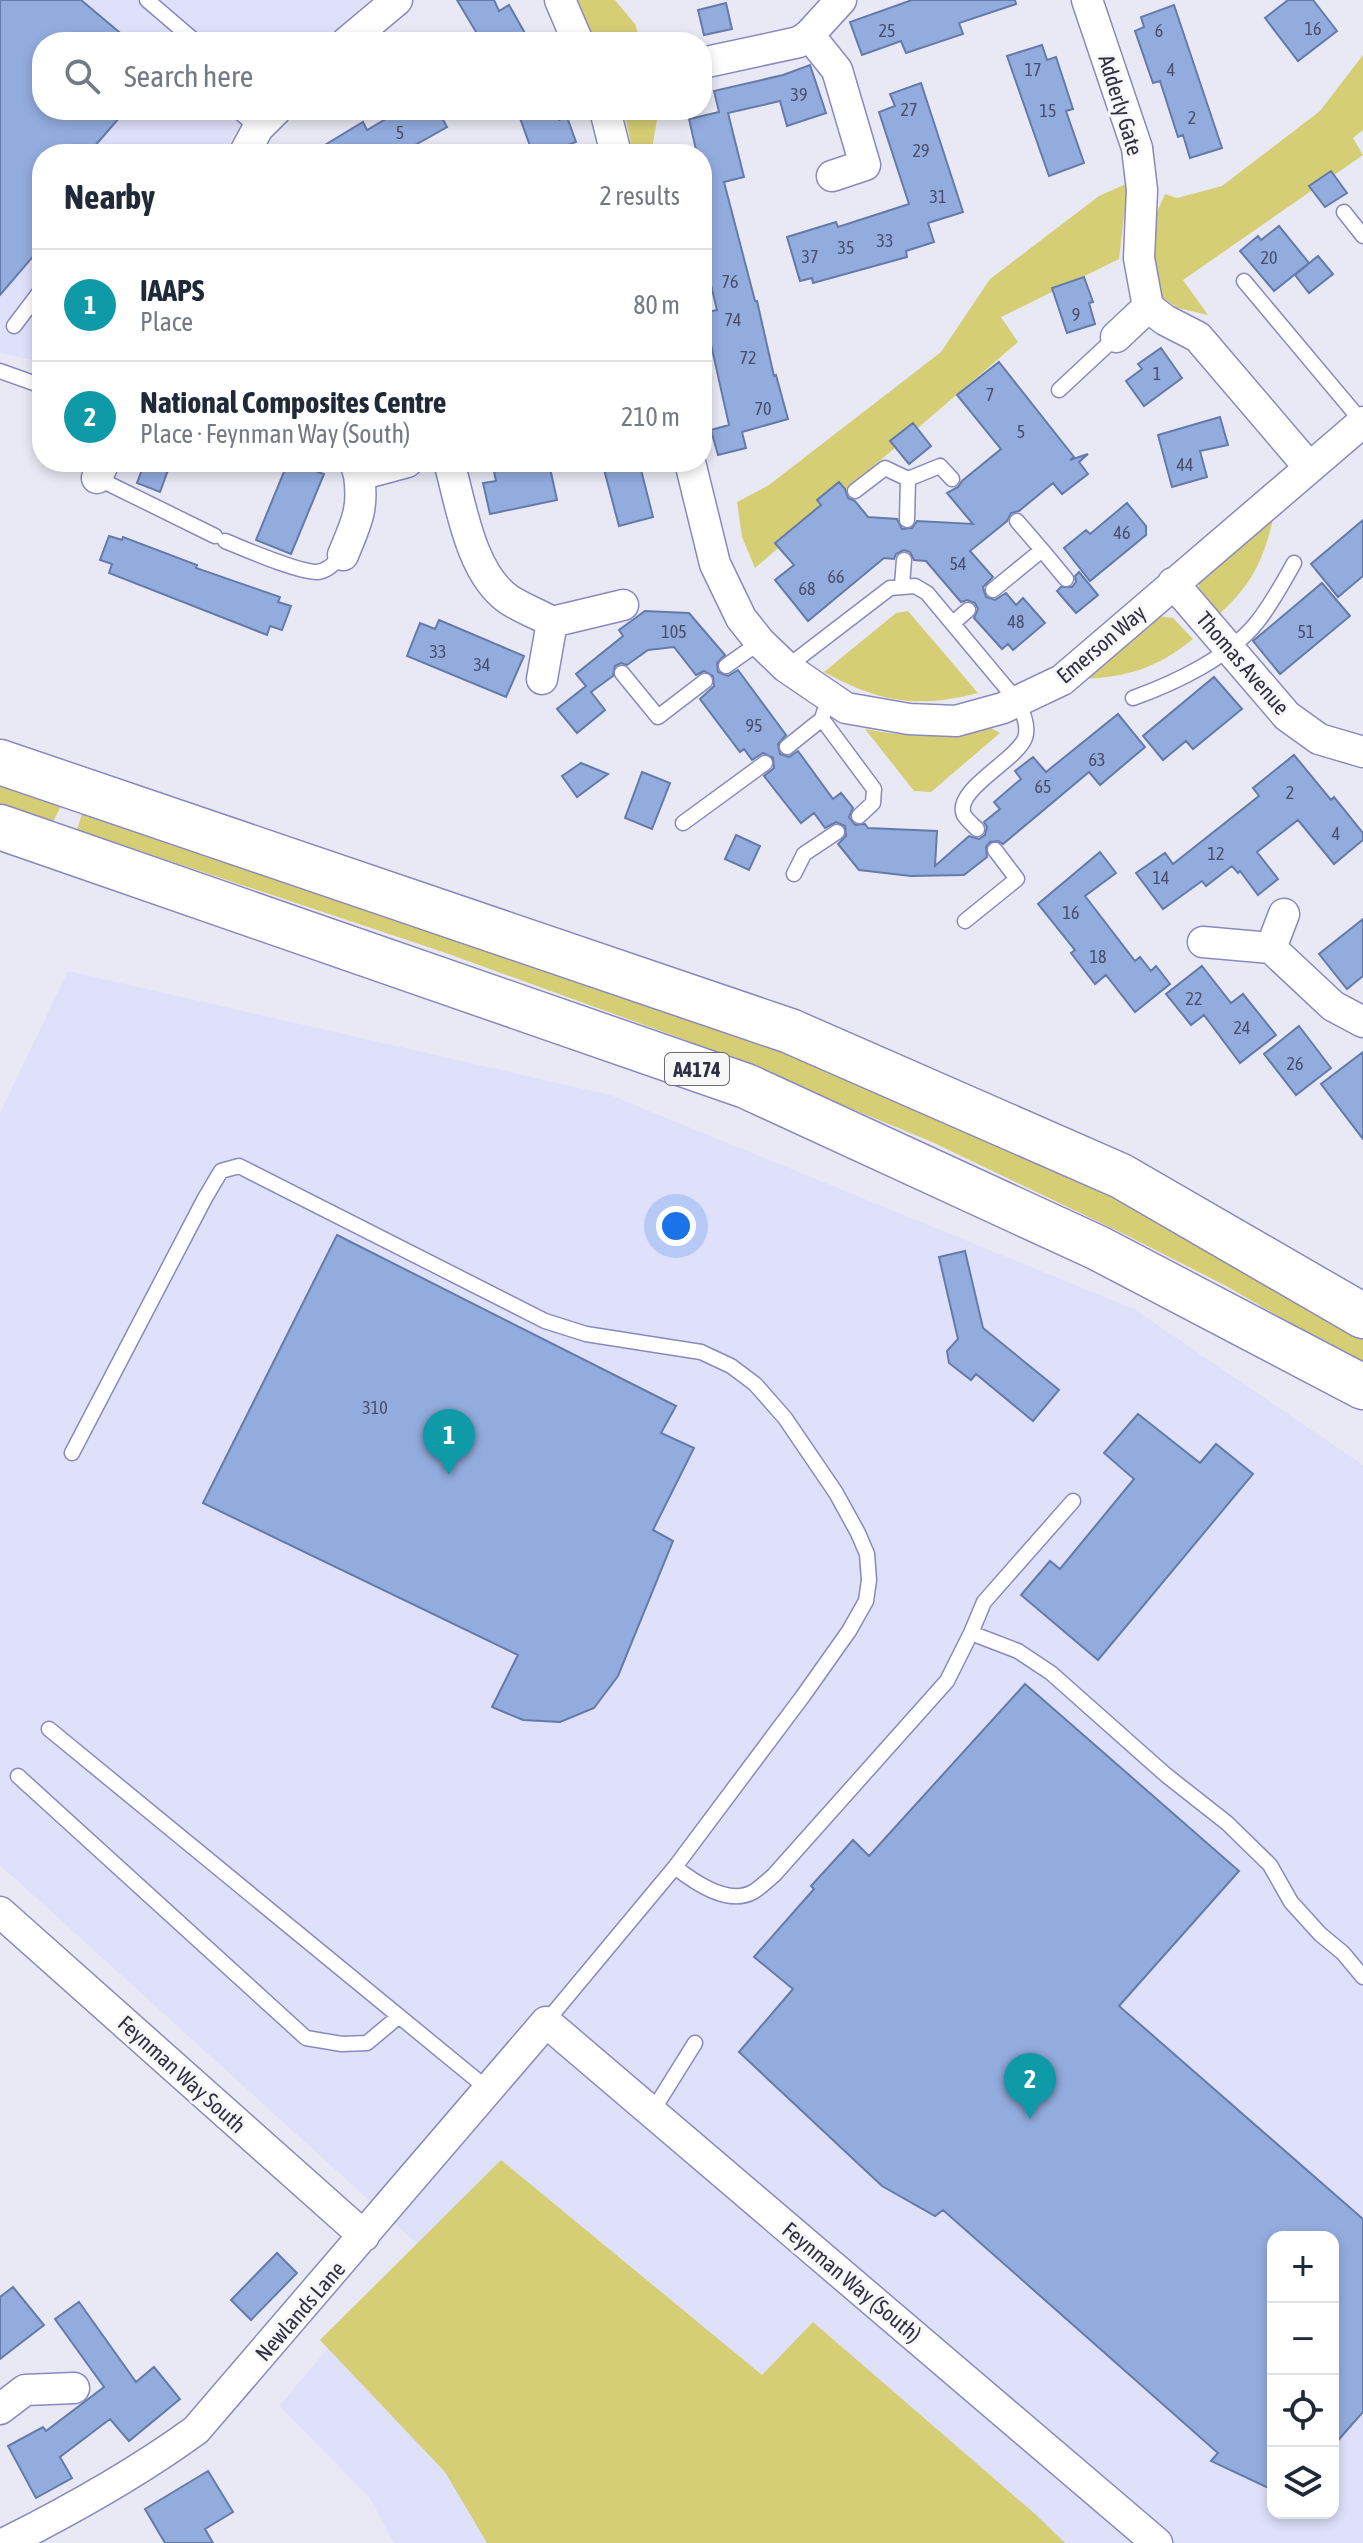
<!DOCTYPE html>
<meta charset="utf-8">
<style>
:root{--surface:#fff;--page:#f2f2f3;--text:#1f2937;--muted:#747a83;--line:#e0e1e3;--accent:#2563eb}
body{margin:0;font-family:"Asap Condensed",sans-serif;background:var(--page);color:var(--text)}
.controls{position:absolute;right:24px;bottom:24px;display:grid;overflow:hidden;border-radius:16px;box-shadow:0 4px 12px #0003}
.controls button{width:72px;height:72px;display:grid;place-items:center;padding:0;border:0;border-bottom:2px solid var(--line);background:var(--surface);color:var(--text);font:40px sans-serif}
.you{position:absolute;left:676px;top:1226px;width:28px;height:28px;margin:-20px;border:6px solid #fff;border-radius:50%;background:#1a73e8;box-shadow:0 0 0 12px #1a73e833}
.badge{display:grid;place-items:center;width:52px;height:52px;border-radius:50%;background:var(--accent);color:#fff;font-size:26px;font-weight:700}
.pin{position:absolute;translate:-50% -66px;filter:drop-shadow(0 2px 4px #0008)}
.pin::after{content:'';position:absolute;top:42px;width:28px;height:24px;background:inherit;clip-path:polygon(0 0,100% 0,50% 100%)}
.list{margin:0;padding:0;list-style:none}
h2{display:flex;justify-content:space-between;align-items:center;height:104px;margin:0;padding:0 32px;font-size:34px}
h2 small{font-size:26px;font-weight:400;color:var(--muted)}
.list li{display:grid;grid-template-columns:52px 1fr auto;gap:24px;align-items:center;box-sizing:border-box;height:112px;padding:0 32px;border-top:2px solid var(--line)}
.list b{display:block;font-size:30px;white-space:nowrap}
.list p{margin:0;font-size:26px;white-space:nowrap;color:var(--muted)}
.list em{font-size:26px;font-style:normal;color:var(--muted)}
.icon{flex:none;width:44px;height:44px;fill:none;stroke:currentColor;stroke-width:2;stroke-linecap:round;stroke-linejoin:round}
.map{position:relative;flex:none;width:1363px;height:2543px;overflow:hidden}
.search{position:absolute;background:var(--surface);box-shadow:0 4px 12px #0003;left:32px;top:32px;width:680px;height:88px;display:flex;align-items:center;gap:20px;box-sizing:border-box;padding:0 28px;border-radius:32px;color:var(--muted);font-size:30px}
.panel{position:absolute;background:var(--surface);box-shadow:0 4px 12px #0003;left:32px;top:144px;width:680px;height:328px;border-radius:32px}
.map>svg:first-child{display:block}
.built{fill:#dfe0fa;fill-rule:evenodd}
.green{fill:#d5ce75}
.building{fill:#93acde;stroke:#647baa;stroke-width:2}
.lines{fill:none;stroke-linecap:round;stroke-linejoin:round}
.lane-casing{stroke:#8989be;stroke-width:17}
.street-casing{stroke:#8989be;stroke-width:33}
.highway-casing{stroke:#8989be;stroke-width:47}
.lane{stroke:#fff;stroke-width:14}
.street{stroke:#fff;stroke-width:30}
.highway{stroke:#fff;stroke-width:44}
.labels{text-anchor:middle;dominant-baseline:central;stroke-width:6;stroke-linejoin:round;paint-order:stroke}
.number-label{font-size:18px;fill:#484e6b}
.shield{fill:#f7f7f7;stroke:#6b6b7a;stroke-width:2}
.shield-label{font-size:20px;font-weight:bold;fill:#2f2f45}
.street-label{font-size:22px;fill:#2f2f45;stroke:#f7f7f7}
</style>
<div class="map">
<svg width="1363" height="2543" viewBox="0 0 1363 2543">
<rect width="100%" height="100%" fill="#e9e9f5"/>
<path class="built" d="M0,0H370L320,42H42V110H250L222,154H42V362L0,353Z
M68,971L610,1095L1134,1309L1363,1465V2543H394L370,2498L279,2406L340,2334L425,2251L0,1865V1113ZM1273,2237H1333V2513H1273Z"/>
<path class="green" d="M577,0H615L635,24L641,42H595Z
M1363,55V130L1353,138L1363,155L1183,280L1208,315L1178,308L1163,298L1150,274L1147,235L1165,194L1177,198L1222,186L1320,111Z
M624,110H657V120L651,154H633Z
M1128,183L1119,259L1001,317L1018,342L755,568L742,537L737,502L769,485L941,352L990,279L1099,196Z
M1274,515C1264,560 1251,587 1216,617C1207,605 1195,595 1200,579Z
M908,611L978,693C916,709 879,702 824,672L896,613Z
M1158,616L1173,618L1193,639C1157,668 1128,677 1083,679Z
M987,726L1000,733L931,792L914,791L865,729C908,738 944,735 987,726Z
M0,782L62,804L52,824L0,808Z
M83,810L723,1027L867,1085L1056,1165L1363,1337V1365L1228,1287L1124,1234L932,1142L683,1039L443,952L77,830Z
M501,2160L762,2375L813,2322L1034,2513L1065,2543H487L445,2472L320,2340Z"/>
<path class="building" d="M0,0H81L131,42H42V110H126L88,154H42V246L0,295Z
M457,0H494L499,11L509,5L530,42H482Z
M912,0H1015L1016,4L959,23L963,34L906,53L901,41L862,55L850,22Z
M1288,0H1313L1337,31L1298,61L1265,18Z
M726,3L732,29L704,35L698,10Z
M1174,5L1222,148L1190,158L1183,135L1178,137L1160,81L1153,83L1135,31L1144,27L1141,17Z
M1042,45L1047,60L1056,57L1073,109L1066,111L1084,163L1049,176L1007,56Z
M810,65L826,113L787,126L780,101L728,113L744,177L724,182L755,301H757L774,376L776,375L788,419L742,432L746,448L718,455L711,430L729,425L704,313L717,310L702,248V154H697L689,119L719,112L714,91L783,75Z
M921,83L963,212L928,223L934,242L906,251L907,257L813,283L812,278L800,281L787,237L836,222L838,227L909,204L879,112L895,106L890,94Z
M401,110H438L447,127L399,154H310L363,122L367,130Z
M517,110H555L559,120L567,117L576,142L562,147L565,154H533Z
M1331,171L1347,193L1325,207L1309,186Z
M1279,226L1309,263L1274,291L1240,251L1258,236L1261,240Z
M1318,256L1333,274L1309,293L1295,275Z
M1084,277L1093,302L1089,303L1095,324L1067,333L1052,288Z
M1161,348L1182,378L1144,406L1126,381L1142,369L1138,364Z
M999,362L1074,457L1070,460L1088,454L1079,462L1088,474L1062,494L1053,483L1019,511L1011,513L1007,521L970,551L993,577L983,587L986,597L995,600L1006,593L1016,605L1023,598L1045,623L1013,650L1008,644L1002,649L974,618L978,609L975,603L967,600L961,602L926,561L914,560L910,552L904,550L896,554L894,559L884,558L808,621L775,580L794,565L775,543L821,505L817,500L839,482L845,489L848,498L855,501L868,517L897,519L902,529L912,528L917,521L973,524L947,493L958,487L962,481L1001,449L957,395Z
M1220,417L1228,445L1200,451L1207,477L1172,487L1158,435Z
M913,423L931,446L909,464L890,441Z
M145,462H171L160,492L137,483Z
M288,462L324,474L291,554L256,540Z
M492,462H536L538,470L550,468L557,500L490,514L483,483L496,481Z
M602,462H639L653,517L619,526Z
M1127,503L1146,526V535L1090,581L1064,548L1086,530L1090,534Z
M1363,520V576L1338,597L1311,564Z
M109,536L122,540L123,537L197,565L196,568L280,597L278,602L291,606L282,630L270,626L267,635L109,573L112,564L100,560Z
M1079,572L1098,595L1076,613L1057,591L1061,587H1072L1076,582L1075,576Z
M1322,583L1350,616L1280,674L1253,641Z
M645,611L689,613L725,655L717,663L718,672L728,676L738,670L786,735L778,744L780,754L789,757L798,751L833,799L841,793L853,808L849,817L855,825L865,824L868,828L937,831L935,866L969,836L979,839L985,835L987,827L984,822L1000,809L994,802L1021,779L1015,771L1033,757L1046,772L1118,714L1145,747L1100,785L1089,772L1003,844L998,841L990,842L986,847L987,857L964,875L911,876L859,870L838,844L846,836L845,826L836,822L825,828L814,813L801,823L764,776L774,768L773,758L763,753L752,760L744,749L740,752L700,699L714,686L713,676L704,671L696,675L674,647L648,650L627,665L621,663L615,666L613,676L591,692L605,710L577,733L557,709L586,686L576,674L623,636L619,630Z
M439,620L524,656L506,697L407,656L420,623L435,629Z
M1214,677L1242,709L1193,749L1186,741L1163,760L1143,736Z
M1294,755L1331,800L1334,797L1363,833V840L1334,864L1298,820L1257,852L1278,879L1258,895L1240,871L1238,873L1232,866L1206,886L1202,881L1163,909L1136,873L1165,853L1173,864L1259,796L1253,788Z
M581,763L608,774L577,797L562,776Z
M642,772L670,783L652,829L625,818Z
M736,835L760,846L749,870L725,859Z
M1100,852L1116,873L1085,896L1135,961L1140,957L1151,971L1156,966L1170,984L1135,1012L1106,975L1095,984L1071,953L1075,950L1038,904Z
M1363,919V976L1347,989L1319,954Z
M1202,966L1231,1003L1243,994L1276,1035L1240,1063L1204,1015L1191,1025L1166,994Z
M1299,1026L1331,1068L1296,1095L1264,1054Z
M1363,1052V1139L1321,1084Z
M337,1235L676,1406L661,1433L694,1448L653,1530L673,1541L618,1676L594,1708L560,1722L523,1720L492,1707L518,1655L203,1503Z
M965,1251L983,1328L1059,1390L1033,1421L976,1374L971,1380L949,1363L947,1351L958,1339L939,1257Z
M1138,1414L1200,1463L1216,1444L1253,1474L1098,1660L1021,1595L1050,1561L1060,1569L1134,1479L1104,1453Z
M1025,1684L1239,1871L1119,2006L1363,2219V2412L1333,2446V2237H1273V2490L1211,2461L1218,2453L943,2210L935,2216L882,2186L739,2052L793,1989L754,1957L814,1889L811,1886L853,1840L869,1856Z
M277,2253L297,2273L251,2320L231,2300Z
M13,2287L44,2325L0,2359V2297Z
M79,2302L136,2382L154,2367L180,2399L129,2441L110,2419L60,2457L72,2478L36,2498L8,2446L43,2427L46,2431L104,2387L55,2319Z
M208,2471L233,2512L205,2529L213,2543H165L145,2509Z"/>
<g class="lines">
<g class="lane-casing">
<path id="lane" d="M147,0L196,42
M237,110L258,128
M1344,212L1363,236
M1244,281L1363,423
M14,326L42,289
M0,371L42,386
M1059,390L1116,337
M97,478L215,536
M908,479L940,466L952,479
M855,491L885,468L908,479L907,520
M1017,521L1042,550
M225,541C245,549 297,572 317,572C328,571 335,562 343,555
M902,585L904,560
M993,590L1042,550L1066,579
M953,623L968,610
M726,666L760,642
M787,667L890,588L915,586L927,593L1018,702C1023,712 1029,727 1025,738C1016,761 953,790 964,815C967,820 973,825 977,829
M622,673L658,717L705,681
M1133,698C1175,683 1230,657 1258,621C1272,603 1283,583 1294,563
M822,719L874,789L873,803L859,816
M787,747L822,719L824,712
M683,823L765,763
M794,874L804,854L837,832
M965,921L1017,879L995,850
M72,1453L205,1198L221,1171L239,1166L545,1321L586,1334L701,1352L731,1366L755,1384L785,1418L836,1493L858,1533L867,1554L869,1580L866,1601L849,1631L803,1696L675,1867L546,2022
M971,1633L984,1602L1073,1501
M49,1729L489,2090
M18,1776L306,2038L342,2044L367,2043L398,2017
M675,1867C694,1882 728,1906 753,1892C760,1888 767,1881 774,1875L947,1681L971,1633L1018,1651L1051,1673L1166,1775L1227,1823L1270,1865L1291,1902L1320,1934L1343,1953L1363,1977
M652,2112L695,2043"/>
</g>
<g class="street-casing">
<path id="street" d="M560,0L578,42
M1087,0L1137,148L1142,190L1139,258L1148,307L1165,320L1198,337L1309,467
M809,35L837,70L865,165L832,176
M347,42L397,0
M702,63L799,42L809,35L841,0
M605,110L616,154
M244,154L258,128L276,110
M1116,337L1148,307
M355,462L359,475L407,462
M449,462C461,504 470,572 508,599C521,608 538,614 552,622L623,605
M690,462L715,564L741,618L760,642L786,667L846,708L909,719L956,721L1003,708L1062,680L1363,422
M97,478L104,462
M343,555C356,523 364,510 359,475
M1173,583L1287,716L1319,739L1363,752
M542,679L552,622
M1203,942L1271,948L1333,1006L1363,1022
M1271,948L1284,914
M0,1912L364,2236
M0,2409L25,2390L74,2388
M5,2543C71,2510 137,2473 196,2430L546,2022L1157,2543"/>
</g>
<g class="highway-casing">
<path id="highway" d="M0,762L790,1031L1121,1176L1363,1316
M0,827L746,1086L1098,1248L1363,1387"/>
</g>
<use href="#lane" class="lane"/>
<use href="#street" class="street"/>
<use href="#highway" class="highway"/>
</g>
<g class="labels">
<g class="number-label">
<text x="1313" y="28">16</text>
<text x="887" y="30">25</text>
<text x="1159" y="30">6</text>
<text x="1033" y="69">17</text>
<text x="1171" y="69">4</text>
<text x="799" y="94">39</text>
<text x="909" y="109">27</text>
<text x="1048" y="110">15</text>
<text x="1192" y="117">2</text>
<text x="400" y="132">5</text>
<text x="921" y="150">29</text>
<text x="938" y="196">31</text>
<text x="885" y="240">33</text>
<text x="846" y="247">35</text>
<text x="810" y="256">37</text>
<text x="1269" y="257">20</text>
<text x="730" y="281">76</text>
<text x="1076" y="314">9</text>
<text x="733" y="319">74</text>
<text x="748" y="357">72</text>
<text x="1157" y="373">1</text>
<text x="990" y="394">7</text>
<text x="763" y="408">70</text>
<text x="1021" y="431">5</text>
<text x="1185" y="464">44</text>
<text x="1122" y="532">46</text>
<text x="958" y="563">54</text>
<text x="836" y="576">66</text>
<text x="807" y="588">68</text>
<text x="1016" y="621">48</text>
<text x="674" y="631">105</text>
<text x="1306" y="631">51</text>
<text x="438" y="651">33</text>
<text x="482" y="664">34</text>
<text x="754" y="725">95</text>
<text x="1097" y="759">63</text>
<text x="1043" y="786">65</text>
<text x="1290" y="792">2</text>
<text x="1336" y="833">4</text>
<text x="1216" y="853">12</text>
<text x="1161" y="877">14</text>
<text x="1071" y="912">16</text>
<text x="1098" y="956">18</text>
<text x="1194" y="998">22</text>
<text x="1242" y="1027">24</text>
<text x="1295" y="1063">26</text>
<text x="375" y="1407">310</text>
</g>
<rect class="shield" x="665" y="1053" width="64" height="32" rx="6"/>
<g class="shield-label">
<text x="697" y="1069">A4174</text>
</g>
<g class="street-label">
<text transform="translate(1121 105) rotate(73)">Adderly Gate</text>
<text transform="translate(1101 644) rotate(-40)">Emerson Way</text>
<text transform="translate(1243 663) rotate(49)">Thomas Avenue</text>
<text transform="translate(182 2074) rotate(42)">Feynman Way South</text>
<text transform="translate(852 2282) rotate(40)">Feynman Way (South)</text>
<text transform="translate(300 2311) rotate(-49)">Newlands Lane</text>
</g>
</g>
</svg>
<div class="controls">
<button>+</button>
<button>−</button>
<button><svg class="icon" aria-label="locate" viewBox="0 0 24 24"><circle cx="12" cy="12" r="6"/><path d="M12 2v4M12 18v4M2 12h4M18 12h4"/></svg></button>
<button><svg class="icon" aria-label="layers" viewBox="0 0 24 24"><path d="M12 4l9 5-9 5-9-5zM3 14l9 5 9-5"/></svg></button>
</div>
<div class="you"></div>
<div class="pin badge" style="left:449px;top:1475px;background:#0f9aa8">1</div>
<div class="pin badge" style="left:1030px;top:2119px;background:#0f9aa8">2</div>
<div class="search"><svg class="icon" aria-label="search" viewBox="0 0 24 24"><circle cx="10" cy="10" r="6"/><path d="M15 15l6 6"/></svg>Search here</div>
<section class="panel">
<h2>Nearby<small>2 results</small></h2>
<ul class="list">
<li><span class="badge" style="background:#0f9aa8">1</span><div><b>IAAPS</b><p>Place</p></div><em>80 m</em></li>
<li><span class="badge" style="background:#0f9aa8">2</span><div><b>National Composites Centre</b><p>Place · Feynman Way (South)</p></div><em>210 m</em></li>
</ul>
</section>
</div>
